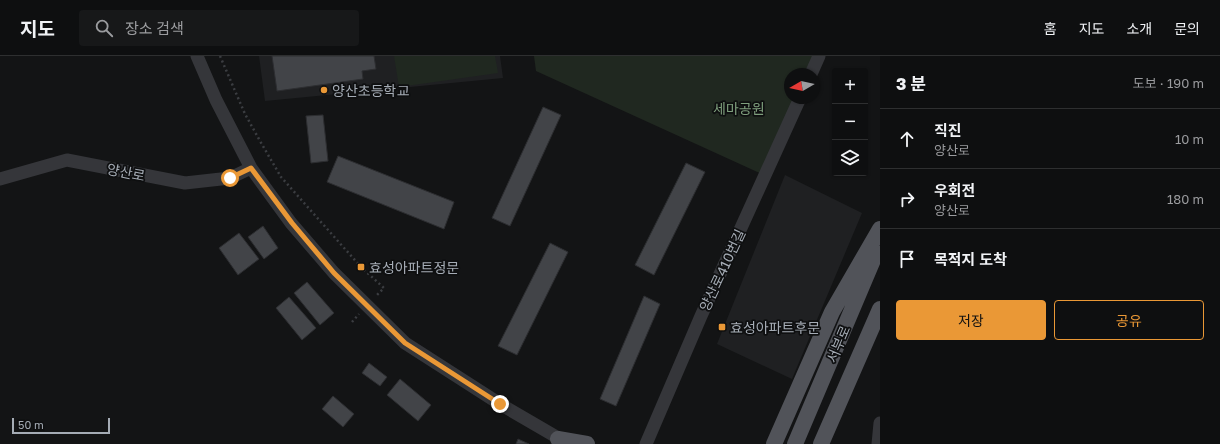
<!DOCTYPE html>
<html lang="ko">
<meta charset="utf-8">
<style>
:root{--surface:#0e0f10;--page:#171819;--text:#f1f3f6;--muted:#9b9c9f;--line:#2e2f30;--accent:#ea9836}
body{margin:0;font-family:"Golos Text","Noto Sans KR",sans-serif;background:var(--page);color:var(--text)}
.controls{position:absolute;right:12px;top:12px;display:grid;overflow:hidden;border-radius:4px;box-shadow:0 1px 3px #0004}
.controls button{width:36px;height:36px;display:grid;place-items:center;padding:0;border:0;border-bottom:1px solid var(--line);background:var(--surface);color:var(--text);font:20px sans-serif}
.compass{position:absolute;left:784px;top:12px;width:36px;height:36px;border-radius:50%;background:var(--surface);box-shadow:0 1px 3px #0004;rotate:261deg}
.scale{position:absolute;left:12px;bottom:10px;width:98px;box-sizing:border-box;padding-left:4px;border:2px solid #a5acb5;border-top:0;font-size:11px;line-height:14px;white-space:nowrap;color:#a5acb5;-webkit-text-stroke:3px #0e0f10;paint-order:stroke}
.stop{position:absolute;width:12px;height:12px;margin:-9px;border:3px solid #ea9836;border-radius:50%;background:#fff}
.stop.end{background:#ea9836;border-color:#fff;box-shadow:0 1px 4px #0008}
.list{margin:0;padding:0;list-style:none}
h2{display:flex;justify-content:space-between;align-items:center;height:52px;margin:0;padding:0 16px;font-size:17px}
h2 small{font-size:13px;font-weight:400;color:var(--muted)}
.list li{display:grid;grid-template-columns:26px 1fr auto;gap:12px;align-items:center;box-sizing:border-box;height:60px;padding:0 16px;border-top:1px solid var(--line)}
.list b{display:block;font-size:15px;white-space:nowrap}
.list p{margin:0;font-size:13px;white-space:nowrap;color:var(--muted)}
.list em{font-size:13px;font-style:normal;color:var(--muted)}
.actions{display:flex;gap:8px;padding:12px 16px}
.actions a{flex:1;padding:9px 0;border:1px solid var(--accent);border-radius:4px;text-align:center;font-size:14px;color:var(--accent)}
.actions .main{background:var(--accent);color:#111}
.icon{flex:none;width:22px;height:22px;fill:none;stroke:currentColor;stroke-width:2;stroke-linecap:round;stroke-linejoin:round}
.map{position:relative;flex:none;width:880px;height:388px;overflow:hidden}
header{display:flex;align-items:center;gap:24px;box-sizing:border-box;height:56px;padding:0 20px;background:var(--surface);border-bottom:1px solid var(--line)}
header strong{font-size:19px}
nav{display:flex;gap:22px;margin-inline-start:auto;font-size:14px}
.search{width:280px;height:36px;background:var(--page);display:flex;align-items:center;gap:10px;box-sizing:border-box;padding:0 14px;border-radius:4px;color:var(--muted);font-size:15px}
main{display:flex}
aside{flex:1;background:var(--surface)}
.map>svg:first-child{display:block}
.built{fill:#1f2022}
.green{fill:#202820}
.building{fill:#424448;stroke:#2d2e31}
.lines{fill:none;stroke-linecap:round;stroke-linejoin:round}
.path{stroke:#3b3d41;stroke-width:2.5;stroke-dasharray:2 3;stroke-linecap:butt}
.minor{stroke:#35363a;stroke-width:13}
.major{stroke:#515359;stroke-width:16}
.route{stroke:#ea9836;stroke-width:5}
.poi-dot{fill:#ea9836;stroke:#0e0f10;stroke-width:1.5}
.labels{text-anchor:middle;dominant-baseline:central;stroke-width:3.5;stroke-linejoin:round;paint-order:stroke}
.poi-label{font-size:14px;fill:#a5acb5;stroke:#0e0f10;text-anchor:start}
.park-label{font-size:14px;fill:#7f9f7d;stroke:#0e0f10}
.street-label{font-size:14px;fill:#a5acb5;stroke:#0e0f10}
</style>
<header>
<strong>지도</strong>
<div class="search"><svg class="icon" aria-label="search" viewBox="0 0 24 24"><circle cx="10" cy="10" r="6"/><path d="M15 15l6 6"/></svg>장소 검색</div>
<nav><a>홈</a><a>지도</a><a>소개</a><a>문의</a></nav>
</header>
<main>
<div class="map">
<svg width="880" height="388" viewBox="0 0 880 388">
<rect width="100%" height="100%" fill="#131415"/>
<path class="built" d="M259,0H500L503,22L265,45Z
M785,119L862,157L792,323L717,288Z"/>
<path class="green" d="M394,0H495L498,17L399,31Z
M534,0H819L811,18H790V42H800L766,120L536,15Z"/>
<path class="building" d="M272,0H374L376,13L362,15L363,23L277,35Z
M543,51L561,59L510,170L492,162Z
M323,59L328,105L311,107L306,60Z
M338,100L454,146L444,173L327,126Z
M686,107L705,116L654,219L635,209Z
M263,170L278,192L264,203L248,181Z
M239,177L259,203L238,219L219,192Z
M550,187L568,196L517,299L498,290Z
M307,226L334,257L320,269L294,237Z
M644,240L660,248L616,350L600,343Z
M289,241L316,272L302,284L276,252Z
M369,307L387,321L380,330L362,317Z
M400,323L431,349L418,365L387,339Z
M333,340L354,358L343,371L322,353Z
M518,383L529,388H516Z"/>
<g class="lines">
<path class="path" d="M220,0L245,58L260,85L281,121L361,211L384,232L375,241
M352,266L359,258"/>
<path class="minor" d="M197,0L216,44L251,112L291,167L334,217L405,287L500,348L567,387
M811,18L819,0
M0,123L67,104L185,127L230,122L251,112
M646,388L701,260L800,42
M878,388L880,367"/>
<path class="major" d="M558,383L587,388
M774,388L832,256L880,173
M795,388L876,197
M821,388L880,253"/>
</g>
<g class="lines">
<path class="route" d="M230,122L251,112L292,167L334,217L405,287L500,348"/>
</g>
<g class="poi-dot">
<circle cx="324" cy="34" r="4"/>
<rect x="357" y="207" width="8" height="8" rx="2"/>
<rect x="718" y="267" width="8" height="8" rx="2"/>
</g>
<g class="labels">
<g class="poi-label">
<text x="332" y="34">양산초등학교</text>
<text x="369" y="211">효성아파트정문</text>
<text x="730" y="271">효성아파트후문</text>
</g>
<g class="park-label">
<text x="739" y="52">세마공원</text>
</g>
<g class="street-label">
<text transform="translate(126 116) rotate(11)">양산로</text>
<text transform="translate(722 214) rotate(-65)">양산로410번길</text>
<text transform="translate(838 288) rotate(-67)">서부로</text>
</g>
</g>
</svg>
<div class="controls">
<button>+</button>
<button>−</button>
<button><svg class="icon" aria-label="layers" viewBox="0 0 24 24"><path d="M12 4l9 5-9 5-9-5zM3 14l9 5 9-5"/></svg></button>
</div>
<svg class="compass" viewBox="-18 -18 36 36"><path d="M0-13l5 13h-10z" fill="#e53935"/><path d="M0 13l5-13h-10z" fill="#9b9c9f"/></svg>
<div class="scale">50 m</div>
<div class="stop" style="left:230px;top:122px"></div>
<div class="stop end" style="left:500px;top:348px"></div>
</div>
<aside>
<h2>3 분<small>도보 · 190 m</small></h2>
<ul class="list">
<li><svg class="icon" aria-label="ahead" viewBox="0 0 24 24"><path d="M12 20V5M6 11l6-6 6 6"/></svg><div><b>직진</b><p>양산로</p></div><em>10 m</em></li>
<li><svg class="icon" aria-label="right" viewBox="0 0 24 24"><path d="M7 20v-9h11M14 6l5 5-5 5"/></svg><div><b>우회전</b><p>양산로</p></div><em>180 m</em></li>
<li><svg class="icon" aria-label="arrive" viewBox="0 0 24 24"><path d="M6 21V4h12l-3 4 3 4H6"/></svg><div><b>목적지 도착</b></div></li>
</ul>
<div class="actions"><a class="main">저장</a><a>공유</a></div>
</aside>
</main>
